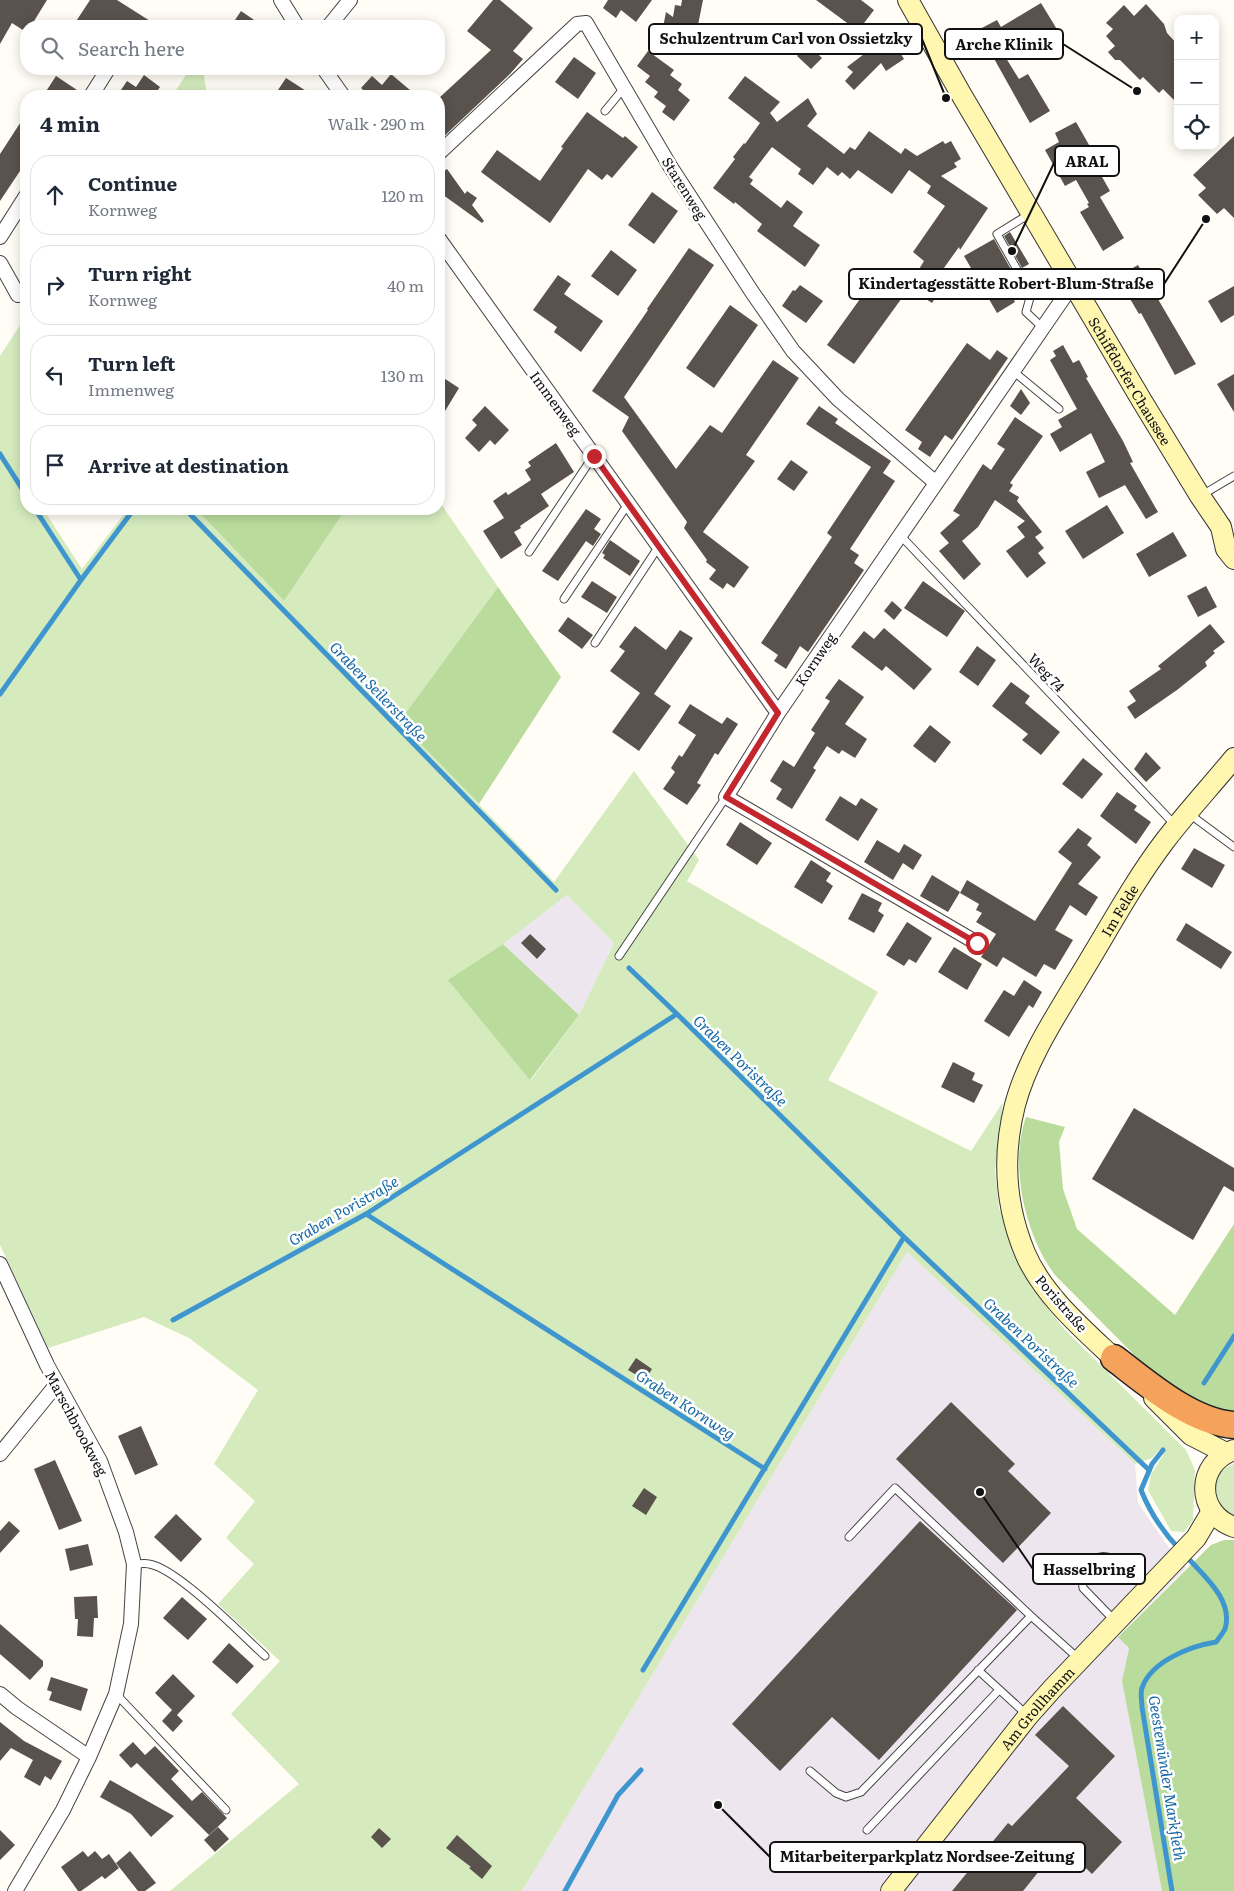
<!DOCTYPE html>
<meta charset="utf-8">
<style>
:root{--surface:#fff;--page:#f2f2f3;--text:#1f2937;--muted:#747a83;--line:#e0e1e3}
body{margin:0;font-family:Literata,serif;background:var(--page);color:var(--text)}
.controls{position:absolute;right:15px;top:15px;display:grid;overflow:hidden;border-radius:10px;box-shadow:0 2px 12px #0003}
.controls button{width:45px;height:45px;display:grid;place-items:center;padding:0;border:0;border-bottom:1px solid var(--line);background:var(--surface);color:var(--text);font:25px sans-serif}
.stop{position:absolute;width:15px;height:15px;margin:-11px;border:4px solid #c4262e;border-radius:50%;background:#fff}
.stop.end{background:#c4262e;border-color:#fff;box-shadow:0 1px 5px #0008}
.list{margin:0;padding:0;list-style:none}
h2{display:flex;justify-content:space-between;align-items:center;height:65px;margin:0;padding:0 20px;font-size:21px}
h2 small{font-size:16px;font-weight:400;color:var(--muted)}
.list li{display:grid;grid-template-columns:32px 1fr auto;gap:15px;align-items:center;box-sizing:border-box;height:80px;margin:0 10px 10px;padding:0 10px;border:1px solid var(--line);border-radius:20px}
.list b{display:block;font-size:19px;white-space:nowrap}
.list p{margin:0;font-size:16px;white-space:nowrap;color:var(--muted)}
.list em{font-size:16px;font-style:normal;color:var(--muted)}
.icon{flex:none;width:28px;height:28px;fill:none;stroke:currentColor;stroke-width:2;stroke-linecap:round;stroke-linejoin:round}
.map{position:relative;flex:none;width:1234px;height:1891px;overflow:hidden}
.search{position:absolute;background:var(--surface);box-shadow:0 2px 12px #0003;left:20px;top:20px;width:425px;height:55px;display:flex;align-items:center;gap:12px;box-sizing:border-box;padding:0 18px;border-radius:20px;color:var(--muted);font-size:19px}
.panel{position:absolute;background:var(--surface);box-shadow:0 2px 12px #0003;left:20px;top:90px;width:425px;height:425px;border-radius:20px}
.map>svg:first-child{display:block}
.industrial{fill:#eee6ef}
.green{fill:#d5ebbd;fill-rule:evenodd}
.forest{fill:#b9dc9c}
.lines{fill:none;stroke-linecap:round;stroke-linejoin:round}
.stream{stroke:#3f96cf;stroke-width:5}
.building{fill:#5a524d}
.lane-casing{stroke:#444;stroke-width:9}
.street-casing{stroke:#444;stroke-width:16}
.secondary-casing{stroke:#333;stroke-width:22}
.highway-casing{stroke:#222;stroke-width:29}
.lane{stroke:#fff;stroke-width:7}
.street{stroke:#fff;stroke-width:14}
.secondary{stroke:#fff6b0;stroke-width:20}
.highway{stroke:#f5a25d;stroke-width:26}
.route{stroke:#c4262e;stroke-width:6}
.labels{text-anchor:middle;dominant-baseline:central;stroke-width:5;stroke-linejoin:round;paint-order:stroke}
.street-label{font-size:14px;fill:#111;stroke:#fff}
.water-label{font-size:15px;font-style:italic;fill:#1768a6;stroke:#fff}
.leader{fill:none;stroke:#111;stroke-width:2}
.callout-dot{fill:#111;stroke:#fff;stroke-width:2}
.callout{fill:#fff;stroke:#111;stroke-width:2}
.callout-label{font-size:15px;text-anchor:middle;font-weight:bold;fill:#111}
</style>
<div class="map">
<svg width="1234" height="1891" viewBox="0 0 1234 1891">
<rect width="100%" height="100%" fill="#fffdf5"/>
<path class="industrial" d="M567,895L614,943L579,1015L503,944Z
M907,1252L1135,1464L1138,1503L1167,1545L1186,1568L1118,1636L1129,1648L1122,1681L1162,1891H522Z"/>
<path class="green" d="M190,69H203L207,96H172Z
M26,316V460L19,471L26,482V509H43L82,569L128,509H196L284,601L346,509H439V501L498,587L399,722L554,882L634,771L699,860L687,881L878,992L828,1080L971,1151L1003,1102L995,1171L999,1208L1014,1253L1032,1289L1065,1330L1186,1450L1195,1470L1193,1520L1184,1532L1171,1531L1148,1490L1151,1474L1164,1454L1159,1450L1152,1458L1135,1464L907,1252L522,1891H170L299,1784L231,1714L280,1661L218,1604L254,1564L226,1538L255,1501L214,1464L258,1390L189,1338L144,1317L48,1348L0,1245V356ZM567,895L614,943L579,1015L531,1080L449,980L503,944Z
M1234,1464V1515C1212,1505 1208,1472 1234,1464Z"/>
<path class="forest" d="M196,509H346L284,601Z
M498,587L561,677L479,804L399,722Z
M503,944L579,1015L530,1080L448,980Z
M1026,1117L1065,1127L1059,1142L1063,1189L1077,1229L1175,1315L1234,1224V1415L1204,1407L1149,1370L1055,1275C1025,1235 1009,1165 1026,1117Z
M1224,1540H1234V1891H1162L1122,1681L1129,1648L1118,1637L1211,1545Z"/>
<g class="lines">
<path class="stream" d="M0,454L26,495
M35,509L81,580L134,509
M185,509L556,890
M0,694L81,580
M629,968L677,1014
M366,1214L765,1469
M173,1320L366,1214L677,1014L904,1237L1149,1470
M1204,1383L1234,1336
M1163,1450L1152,1464L1141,1490C1150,1513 1163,1532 1180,1550
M643,1670L904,1237
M565,1891L618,1795L641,1770
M1172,1891L1142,1707C1142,1701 1140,1693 1142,1688C1151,1661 1191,1646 1216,1642C1219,1638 1223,1633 1225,1629C1234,1600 1203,1575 1186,1556"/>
</g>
<path class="building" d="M0,0H47L31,26H26V32L12,23L0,44Z
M90,0H117L158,26H73Z
M493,0H500L533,28L513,51L523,59L510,74L439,141V98L491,50L467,31Z
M608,0H652L636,22L621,10L616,18L603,8Z
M682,0H703L698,25L690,23L687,38L679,36L677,46L660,43L666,12L673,17L675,5L681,6Z
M816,0H861L874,10L858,31Z
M1041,3L1058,31L1038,41L1035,36L1012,49L1015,53L1006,58L1019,79L1028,74L1050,111L1030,123L978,30L997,20L1001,27Z
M1146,4L1164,24L1167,33L1178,45V104L1163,89L1159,93L1143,77L1140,80L1120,60H1115L1108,52L1115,46L1106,36L1113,29L1106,23L1124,5L1134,16Z
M241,11L263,26H231Z
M886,30L904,59L886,71L881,63L854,90L845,81L853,72L847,67L872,48L867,41Z
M808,44L822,58L811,69L797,56Z
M648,51L674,70L670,75L682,84L678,90L690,100L674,121L662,112L666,106L654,97L658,92L645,82L650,76L637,66Z
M574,57L596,73L578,99L555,82Z
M391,74L417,96H370L361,88L372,76L382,85Z
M144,75L160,87L154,96H117L127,81L136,87Z
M56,76L83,94L82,96H43Z
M745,76L780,102L770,113L777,122L808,98L817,114L807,126L844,154L850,147L855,150L869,131L901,154L905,148L917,156L943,141L945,144L951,141L961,159L954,163L957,167L941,176L988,208L960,250L959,247L931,286L939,292L932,303L908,287L924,261L913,252L945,206L927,193L931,186L909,170L892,194L858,170L850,179L842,172L838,176L827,167L813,185L798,174L801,169L772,147L749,177L753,180L750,184L781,208L787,200L803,212L793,226L820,245L805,267L757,231L762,224L735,202L734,204L713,188L735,159L733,157L744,143L745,144L760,123L728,98Z
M286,78L314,96H274Z
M587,112L623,138L625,136L638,147L612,178L607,174L602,180L588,169L550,223L481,172L497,150L540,181L563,148L561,147Z
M26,114V162L0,201V154Z
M1076,122L1101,166L1097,168L1110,191L1100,197L1124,238L1103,251L1080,212L1089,207L1087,204L1089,203L1076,180L1065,186L1045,150L1059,142L1055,133Z
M1234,136V218L1224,208L1217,214L1198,195L1206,188L1193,175Z
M447,169L465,194L467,191L477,198L472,205L484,221L482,223L439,192V174Z
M652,192L678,211L654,244L628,225Z
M1010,232L1029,264L1022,268L1004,236Z
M994,239L1013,273L1002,279L1015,302L997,313L964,256Z
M689,248L714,265L624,397L676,469L710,425L722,433L773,360L799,378L746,455L755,461L703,532L749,567L734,588L727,583L723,589L709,579L716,570L706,562L707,560L684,528L687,522L622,431L629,417L592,391L648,310L647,309Z
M611,250L637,270L618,296L591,276Z
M1138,265L1196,364L1175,375L1141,313L1139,314L1117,277Z
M880,271L907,291L854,364L827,345Z
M558,275L571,284L564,294L603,321L581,352L554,332L557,327L533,310Z
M800,285L823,301L806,323L782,306L793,290L795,291Z
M1234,286V315L1221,323L1208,301Z
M730,305L758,325L714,388L686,368Z
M967,343L990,360L997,350L1008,358L952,440L945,435L930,457L918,449L922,442L905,430Z
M1063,345L1073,363L1079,360L1088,377L1086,378L1123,441L1133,462L1130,463L1158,512L1146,519L1125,485L1099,498L1086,472L1105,462L1091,433L1060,452L1050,434L1062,427L1058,420L1077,409L1050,360L1056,356L1053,351Z
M1234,374V412L1217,384Z
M439,375L459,388L439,421Z
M1021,389L1030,403L1021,415L1010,406Z
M485,406L509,430L495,445L490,440L479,452L465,438L477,425L472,420Z
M819,406L838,419L835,423L891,461L883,473L895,481L850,549L859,555L854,563L864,570L808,652L800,646L786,669L774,661L778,655L761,643L832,537L827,533L871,467L806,424Z
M1015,417L1043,436L1010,483L1013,485L1009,491L1019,497L1017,501L1042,532L1035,537L1044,548L1038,553L1046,563L1027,578L1006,551L1025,537L1017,527L1025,521L995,500L978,527L962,541L981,564L964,580L939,551L949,543L940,533L960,515L953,511L983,464L991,470L1005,449L997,444Z
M556,443L574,472L541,494L549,506L520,526L521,528L514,532L522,545L501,559L483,531L504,518L493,501L506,492L508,495L531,480L525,470L531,466L528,462Z
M791,460L808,472L794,491L777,479Z
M1107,505L1124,533L1083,559L1065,531Z
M586,509L601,519L594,529L601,534L593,546L586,541L558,581L542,571Z
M1173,532L1187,556L1149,577L1136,554Z
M610,540L640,561L630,576L603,558L605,555L602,553Z
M592,581L617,597L607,613L581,597Z
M923,581L965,611L947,637L904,608Z
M1206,586L1217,607L1198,617L1187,596Z
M892,601L902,610L894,620L884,611Z
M568,617L593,635L582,649L558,631Z
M1210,624L1225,642L1213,651L1215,653L1205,662L1207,666L1177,690L1135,719L1127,707L1136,701L1129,691L1161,669L1158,666Z
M635,626L666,650L680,630L693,638L654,694L671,706L639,751L612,732L640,693L610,671L625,651L619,647Z
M884,628L932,669L914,690L886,666L882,671L851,647L864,631L874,639Z
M977,646L996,660L978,686L959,672Z
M839,679L864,697L845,724L867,739L855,758L842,750L839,754L827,746L813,768L816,770L792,809L776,799L782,789L770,781L783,760L794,767L815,733L811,730L830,701L825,698Z
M1011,682L1030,696L1025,703L1060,732L1041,755L1022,740L1028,734L992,706Z
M690,704L722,724L727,717L738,724L718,755L715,753L697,783L701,785L687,805L663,789L675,772L671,768L679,755L682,757L696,735L678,723Z
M930,725L951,742L935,763L913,746Z
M1146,752L1161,768L1146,782L1134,769Z
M1083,758L1103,774L1082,799L1062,784Z
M1117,792L1137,806L1134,810L1151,822L1136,844L1100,816Z
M840,796L856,806L861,798L878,809L858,841L825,820Z
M740,822L772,843L757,865L726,845Z
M1078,828L1092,838L1087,845L1101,857L1078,884L1098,897L1086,916L1070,905L1055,930L1073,940L1055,970L1044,964L1036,977L1003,957L997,967L981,957L996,934L976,922L982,913L976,910L979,904L960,893L967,880L1035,921L1072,863L1058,852Z
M877,840L899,853L904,844L922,855L913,870L903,863L893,880L864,862Z
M1194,848L1225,865L1212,888L1181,869Z
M811,860L831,873L826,881L833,886L822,904L794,887Z
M932,875L960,892L948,912L920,896Z
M862,893L882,903L878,911L884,915L874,933L848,919Z
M907,922L932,938L916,963L909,959L904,966L886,955Z
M1186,923L1232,952L1221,969L1176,940Z
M530,934L546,949L537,959L521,943Z
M954,947L982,964L967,990L938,972Z
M1024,980L1042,992L1033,1008L1029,1005L1009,1037L984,1021L1004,990L1014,996Z
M953,1062L975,1073L972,1080L983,1085L974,1103L941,1087Z
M1134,1108L1234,1168V1192L1224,1186L1193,1240L1092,1179Z
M636,1358L652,1369L645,1380L628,1370Z
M951,1402L1015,1464L1008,1471L1051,1513L1003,1563L896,1459Z
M141,1426L158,1465L135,1475L118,1436Z
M55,1460L82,1521L59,1530L34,1469Z
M644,1488L657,1497L646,1515L632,1506Z
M176,1514L202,1539L181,1562L154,1537Z
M9,1521L20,1531L0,1553V1531Z
M920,1521L1017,1610L879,1760L832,1717L780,1771L732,1724Z
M88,1544L93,1565L70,1571L65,1549Z
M97,1596L98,1618H94L93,1637L77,1636L78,1619H75L74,1597Z
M182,1597L207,1619L188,1640L163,1618Z
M0,1624L43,1661V1666L30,1680L0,1654Z
M229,1643L254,1666L237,1684L212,1662Z
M173,1674L195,1696L177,1715L183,1721L173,1732L162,1721L172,1710L155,1693Z
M51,1677L88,1689L81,1711L49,1700L52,1692L47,1690Z
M1063,1706L1115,1756L1076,1798L1122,1842L1092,1874L1061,1844L1023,1891H952L1008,1823L1012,1826L1069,1766L1035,1735Z
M0,1722L24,1741L62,1761L51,1780L45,1776L40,1786L24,1777L33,1760L11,1748L0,1761Z
M133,1742L145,1755L155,1746L179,1771L171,1779L192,1801L202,1792L227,1818L209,1835L137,1763L131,1768L119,1755Z
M110,1780L174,1816L151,1837L131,1814L100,1797Z
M218,1827L229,1839L215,1852L204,1840Z
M379,1828L391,1839L382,1848L371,1837Z
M0,1830L15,1845L0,1860Z
M457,1835L492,1866L482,1879L469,1868L471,1867L446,1848Z
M83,1851L88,1857L95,1851L102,1859L109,1854L119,1868L105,1879L102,1876L81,1891H78L61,1867Z
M130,1851L156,1883L145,1891H138L116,1863Z"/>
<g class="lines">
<g class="lane-casing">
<path id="lane" d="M605,111L624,88
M1031,213L997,234L1031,294L1026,312L1043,328
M1013,371L1059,409
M1202,495L1234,476
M900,535L1175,825
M529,552L594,455
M564,599L628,504
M595,643L659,546
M1188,813L1234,847
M619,956L726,797
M134,1564C139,1564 145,1563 149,1564C177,1568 242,1635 265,1656
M1031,1616L1079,1659
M1115,1621L1083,1588C1082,1580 1083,1571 1088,1565C1108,1541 1130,1574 1145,1588
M978,1670L1026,1714
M116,1694L226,1810
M810,1771L836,1793L846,1797L861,1792L1031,1616L895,1488L849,1537
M867,1830L999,1690"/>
</g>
<g class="street-casing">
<path id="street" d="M281,0L297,26
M329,26L350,0
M324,69L343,96
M91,96L108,69
M439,153L577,24L586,23L670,166L752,292L793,351L838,399L936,483
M0,237L26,196
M439,239L778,713
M0,263L18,295
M977,943L726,797L778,713L1073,284
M0,1264L47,1365L100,1461L126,1532L134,1564L131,1624L116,1694L89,1757L63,1810L15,1891
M0,1454L57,1384
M0,1694L17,1708L89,1757"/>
</g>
<g class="secondary-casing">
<g id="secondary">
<path id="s1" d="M908,0L961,94L1142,401L1200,496L1221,527L1226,549L1234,559"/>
<path id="s2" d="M1123,1367C1089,1334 1044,1298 1025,1253C1005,1205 1002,1156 1015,1105C1027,1059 1057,1014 1081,974C1108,930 1133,883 1164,842C1186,813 1211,786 1234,758"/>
<path d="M1154,1398L1191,1435L1226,1453"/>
<path d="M1234,1450C1196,1463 1195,1513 1234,1527"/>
<path id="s3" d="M891,1891L1028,1716L1053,1688L1196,1538L1212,1511"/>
</g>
</g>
<g class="highway-casing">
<path id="highway" d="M1114,1358C1147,1383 1191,1422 1234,1425"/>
</g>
<use href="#lane" class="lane"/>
<use href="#street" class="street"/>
<use href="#secondary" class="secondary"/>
<use href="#highway" class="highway"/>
</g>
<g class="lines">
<path class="route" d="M594,456L778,713L726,797L977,943"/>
</g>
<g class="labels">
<g class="street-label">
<text transform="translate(685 188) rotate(58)">Starenweg</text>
<text stroke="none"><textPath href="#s1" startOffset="441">Schiffdorfer Chaussee</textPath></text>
<text transform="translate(556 403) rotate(54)">Immenweg</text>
<text transform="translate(815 659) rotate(-56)">Kornweg</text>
<text transform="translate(1047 672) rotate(47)">Weg 74</text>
<text stroke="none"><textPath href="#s2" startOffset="524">Im Felde</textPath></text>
<text transform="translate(1062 1303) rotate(49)">Poristraße</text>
<text transform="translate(77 1423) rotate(62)">Marschbrookweg</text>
<text stroke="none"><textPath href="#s3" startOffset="234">Am Grollhamm</textPath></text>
</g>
<g class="water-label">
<text transform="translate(379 691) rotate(46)">Graben Seilerstraße</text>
<text transform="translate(741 1060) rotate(44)">Graben Poristraße</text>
<text transform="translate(343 1210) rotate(-30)">Graben Poristraße</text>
<text transform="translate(1032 1342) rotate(43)">Graben Poristraße</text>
<text transform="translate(686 1404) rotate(33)">Graben Kornweg</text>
<text transform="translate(1168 1778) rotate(81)">Geestemünder Markfleth</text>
</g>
</g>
<path class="leader" d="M946 98L922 39M1137 91L1063 44M1012 251L1055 161M1206 219L1164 284M980 1492L1033 1569M718 1805L770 1857"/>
<g class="callout-dot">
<circle cx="946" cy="98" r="5"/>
<circle cx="1137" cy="91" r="5"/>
<circle cx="1012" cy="251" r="5"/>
<circle cx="1206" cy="219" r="5"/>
<circle cx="980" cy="1492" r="5"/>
<circle cx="718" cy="1805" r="5"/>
</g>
<g class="callout">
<rect x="649" y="24" width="273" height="30" rx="5"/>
<rect x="945" y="29" width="118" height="30" rx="5"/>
<rect x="1055" y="146" width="64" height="30" rx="5"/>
<rect x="849" y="269" width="315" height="30" rx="5"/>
<rect x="1033" y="1554" width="112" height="30" rx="5"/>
<rect x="770" y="1842" width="315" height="30" rx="5"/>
</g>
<g class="callout-label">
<text x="786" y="44">Schulzentrum Carl von Ossietzky</text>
<text x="1004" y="50">Arche Klinik</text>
<text x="1087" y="167">ARAL</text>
<text x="1006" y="289">Kindertagesstätte Robert-Blum-Straße</text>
<text x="1089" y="1575">Hasselbring</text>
<text x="927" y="1862">Mitarbeiterparkplatz Nordsee-Zeitung</text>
</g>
</svg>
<div class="controls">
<button>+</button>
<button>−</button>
<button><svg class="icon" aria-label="locate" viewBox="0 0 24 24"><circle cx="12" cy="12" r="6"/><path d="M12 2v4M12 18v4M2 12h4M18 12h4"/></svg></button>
</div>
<div class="stop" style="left:977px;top:943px"></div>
<div class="stop end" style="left:594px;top:456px"></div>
<div class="search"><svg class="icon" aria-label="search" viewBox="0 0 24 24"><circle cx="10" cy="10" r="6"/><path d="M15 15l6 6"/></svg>Search here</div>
<section class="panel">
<h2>4 min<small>Walk · 290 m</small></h2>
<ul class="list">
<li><svg class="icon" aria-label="ahead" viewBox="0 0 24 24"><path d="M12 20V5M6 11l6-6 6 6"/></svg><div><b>Continue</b><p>Kornweg</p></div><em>120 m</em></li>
<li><svg class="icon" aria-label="right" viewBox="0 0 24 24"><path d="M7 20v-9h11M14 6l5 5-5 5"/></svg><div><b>Turn right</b><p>Kornweg</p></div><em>40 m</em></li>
<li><svg class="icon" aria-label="left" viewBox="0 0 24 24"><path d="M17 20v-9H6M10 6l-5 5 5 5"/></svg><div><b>Turn left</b><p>Immenweg</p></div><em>130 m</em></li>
<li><svg class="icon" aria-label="arrive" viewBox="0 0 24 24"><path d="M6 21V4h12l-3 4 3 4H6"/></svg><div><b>Arrive at destination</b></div></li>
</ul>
</section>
</div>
